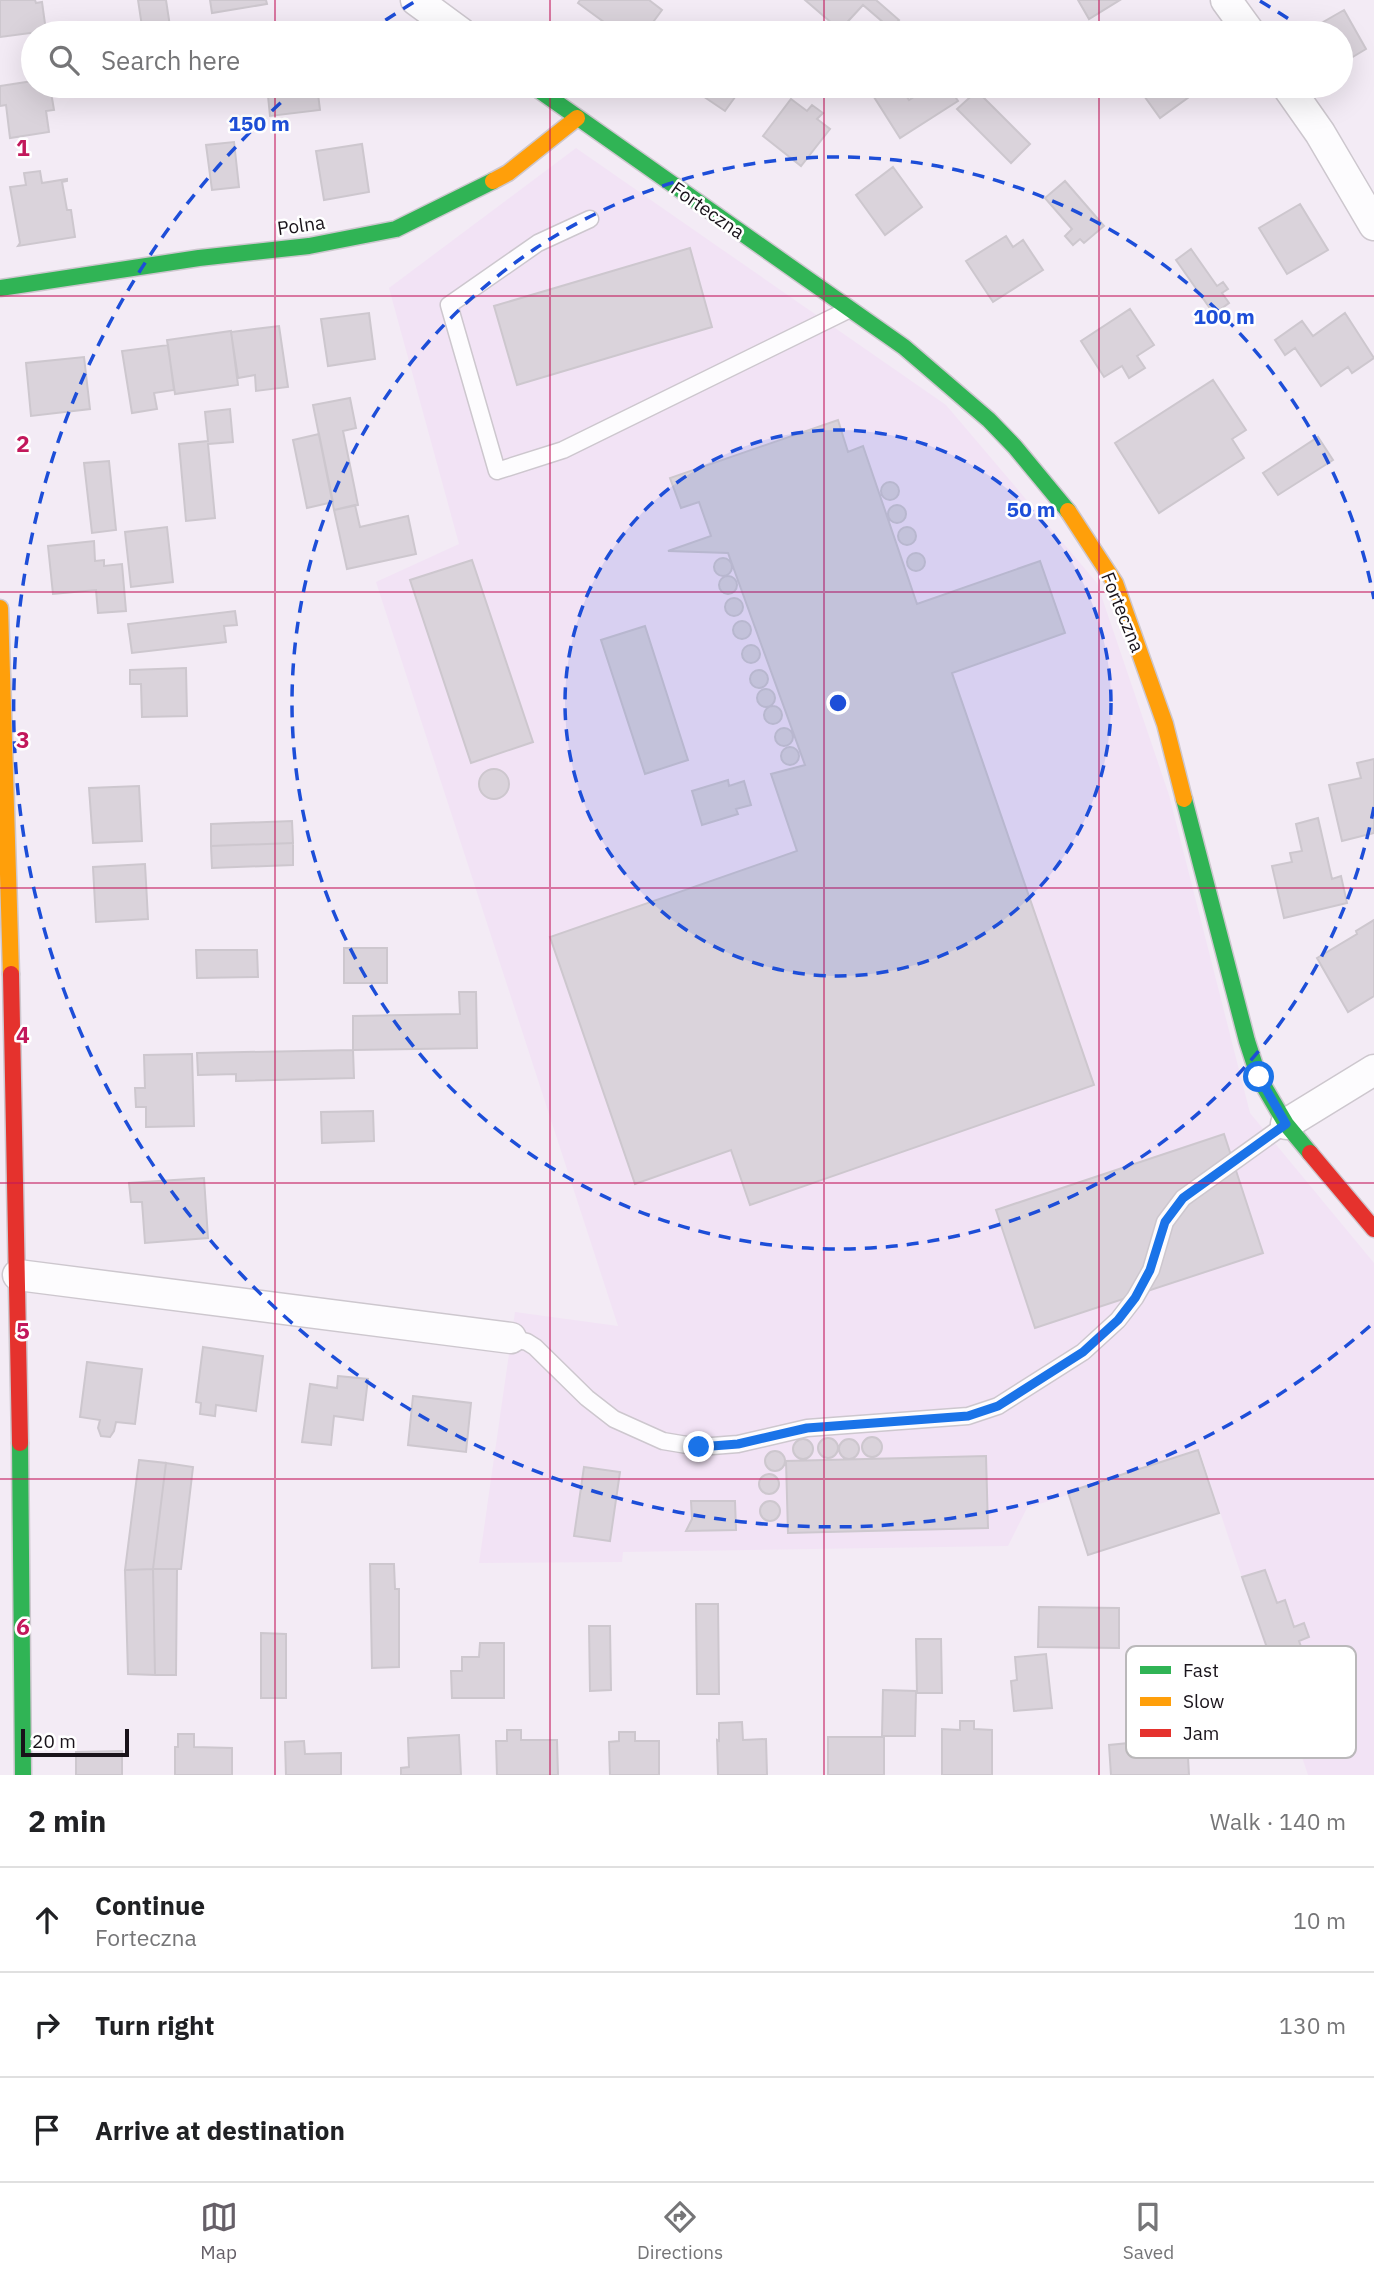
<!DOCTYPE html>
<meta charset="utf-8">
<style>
:root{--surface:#fff;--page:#f2f2f2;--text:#202124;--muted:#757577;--line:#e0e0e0;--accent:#655f67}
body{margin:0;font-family:"IBM Plex Sans",sans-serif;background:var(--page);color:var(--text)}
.scale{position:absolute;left:21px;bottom:18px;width:108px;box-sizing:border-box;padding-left:7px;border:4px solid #19131a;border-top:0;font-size:19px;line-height:24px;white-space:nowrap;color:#19131a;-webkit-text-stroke:5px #fff;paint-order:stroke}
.stop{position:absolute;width:21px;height:21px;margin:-16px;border:5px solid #1a73e8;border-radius:50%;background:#fff}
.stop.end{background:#1a73e8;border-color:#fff;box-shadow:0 2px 7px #0008}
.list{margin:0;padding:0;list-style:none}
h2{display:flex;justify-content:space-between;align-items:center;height:91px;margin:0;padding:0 28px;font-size:30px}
h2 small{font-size:23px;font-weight:400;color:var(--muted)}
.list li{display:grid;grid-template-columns:46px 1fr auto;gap:21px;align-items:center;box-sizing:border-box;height:105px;padding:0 28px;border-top:2px solid var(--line)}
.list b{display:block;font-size:26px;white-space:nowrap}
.list p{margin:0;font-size:23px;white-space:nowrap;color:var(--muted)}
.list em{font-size:23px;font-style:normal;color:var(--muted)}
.icon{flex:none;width:38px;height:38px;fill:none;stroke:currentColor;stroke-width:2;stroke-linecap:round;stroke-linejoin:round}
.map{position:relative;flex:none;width:1374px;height:1775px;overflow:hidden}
.search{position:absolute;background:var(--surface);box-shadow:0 7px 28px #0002;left:21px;right:21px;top:21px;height:77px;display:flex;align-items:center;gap:18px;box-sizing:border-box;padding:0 24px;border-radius:38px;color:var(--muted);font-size:26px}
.sheet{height:406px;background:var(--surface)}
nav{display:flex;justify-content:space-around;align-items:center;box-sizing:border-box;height:98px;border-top:2px solid var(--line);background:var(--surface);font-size:19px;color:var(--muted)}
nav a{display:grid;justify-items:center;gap:4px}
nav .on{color:var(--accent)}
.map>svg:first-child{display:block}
.built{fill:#f2e3f5}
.building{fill:#dad3db;stroke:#cdc7ce;stroke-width:2}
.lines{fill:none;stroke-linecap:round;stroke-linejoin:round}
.lane-casing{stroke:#cdc7ce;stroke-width:19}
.street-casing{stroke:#cdc7ce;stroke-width:33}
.fast-casing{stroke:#cdc7ce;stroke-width:19}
.slow-casing{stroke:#cdc7ce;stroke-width:19}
.jam-casing{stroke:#cdc7ce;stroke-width:19}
.lane{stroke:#fdfcfe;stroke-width:16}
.street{stroke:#fdfcfe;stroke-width:30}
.fast{stroke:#30b455;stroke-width:16}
.slow{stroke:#ff9f0a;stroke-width:16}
.jam{stroke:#e5322d;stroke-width:16}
.route{stroke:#1a73e8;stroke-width:9}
.grid{fill:none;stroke:#c2185b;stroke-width:2;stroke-opacity:0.55}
.ring{fill:none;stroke:#1d4ed8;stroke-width:3.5;stroke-dasharray:12 9}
.labels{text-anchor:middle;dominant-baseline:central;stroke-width:5;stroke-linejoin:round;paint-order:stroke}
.street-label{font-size:19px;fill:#19131a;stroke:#fff}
.key{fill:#fff;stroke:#bab8ba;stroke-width:2}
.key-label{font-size:19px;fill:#19131a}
.grid-label{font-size:23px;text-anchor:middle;font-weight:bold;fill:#c2185b;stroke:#fff;stroke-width:5;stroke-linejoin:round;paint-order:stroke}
.centre{fill:#1d4ed8;stroke:#fff;stroke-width:3.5}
.ring-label{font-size:21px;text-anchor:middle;font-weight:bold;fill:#1d4ed8;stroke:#fff;stroke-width:5;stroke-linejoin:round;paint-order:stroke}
</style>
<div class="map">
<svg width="1374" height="1775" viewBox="0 0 1374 1775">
<rect width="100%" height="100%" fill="#f3ebf5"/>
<path class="built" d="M576,148L946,405L1097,583L1169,795L1250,1113L1374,1263V1775H1308L1200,1452L1027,1508L1008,1546L623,1552L622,1562L479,1563L515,1312L618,1326L376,582L459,544L389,288Z"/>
<path class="building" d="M0,0H35L36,3L42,2L46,31L0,37Z
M138,0H166L171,33H143Z
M210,0H266L267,4L212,13Z
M580,0H649L662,10L645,33H608L612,28L578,3Z
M805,0H876L899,20L891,29L863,5L840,30Z
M1078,0H1120L1089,19Z
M1344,10L1366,49L1341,64V33H1304Z
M33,81V86H50L54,110L46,111L49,132L10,138L6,105L0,106V86Z
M265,86H317L320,110L270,116L268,96L260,97L259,87Z
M688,86H743L725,111Z
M892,86H900L909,100L930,86H948L958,101L900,138L874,97Z
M1137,86H1180L1189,97L1160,118Z
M977,91L1030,144L1011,163L957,109Z
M791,99L807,111L812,105L823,113L817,119L830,129L801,166L763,136Z
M234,142L239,187L212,190L206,145Z
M362,144L369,192L324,200L316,151Z
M893,167L922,207L885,235L856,195Z
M40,171L42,183L67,179V181L62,182L67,210H71L75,237L18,246L20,243L10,187L26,185L24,173Z
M1065,181L1104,226L1084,243L1080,239L1073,245L1065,236L1072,229L1045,198Z
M1300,204L1328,250L1287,274L1259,228Z
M1006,236L1013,247L1023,240L1043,270L993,302L966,261Z
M690,248L712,327L517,385L494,306Z
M1191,249L1217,286L1223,282L1228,289L1222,293L1229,303L1214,314L1176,260Z
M1130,309L1154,345L1137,356L1145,368L1129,378L1122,366L1104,377L1081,341Z
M369,313L375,359L328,366L321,319Z
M1345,313L1374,358L1352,373L1348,367L1321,386L1295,348L1285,355L1275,340L1302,321L1313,336Z
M279,326L288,387L256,391L255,375L238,378L231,332Z
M231,331L238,385L175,394L167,340Z
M168,345L174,390L154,393L157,409L132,413L122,351Z
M84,357L90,409L31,416L26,363Z
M1213,380L1246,430L1232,439L1244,458L1159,513L1115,443Z
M350,398L356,428L343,431L358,505L334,510L313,405Z
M230,409L233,442L208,444L215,518L186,521L179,444L208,441L205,412Z
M838,420L848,452L863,446L917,604L1040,561L1065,633L952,673L1094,1085L750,1205L731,1150L635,1184L550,937L797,851L771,774L805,765L728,553L668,551L711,536L699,502L681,508L670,478Z
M319,434L333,502L307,508L293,440Z
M1318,437L1333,460L1278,495L1263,473Z
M109,461L116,530L92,533L84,463Z
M881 491a9 9 0 1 1 18 0a9 9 0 1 1-18 0Z
M888 514a9 9 0 1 1 18 0a9 9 0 1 1-18 0Z
M355,505L360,527L408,516L416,554L347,569L334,510Z
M898 536a9 9 0 1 1 18 0a9 9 0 1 1-18 0Z
M167,527L173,582L131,587L125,532Z
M94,541L95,561L104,560V566L122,564L126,611L98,613L96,590L53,594L48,546Z
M907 562a9 9 0 1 1 18 0a9 9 0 1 1-18 0Z
M714 567a9 9 0 1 1 18 0a9 9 0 1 1-18 0Z
M472,560L533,742L471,763L410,580Z
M719 585a9 9 0 1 1 18 0a9 9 0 1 1-18 0Z
M725 607a9 9 0 1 1 18 0a9 9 0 1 1-18 0Z
M235,611L237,625L224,626L226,642L132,653L128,624Z
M733 630a9 9 0 1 1 18 0a9 9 0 1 1-18 0Z
M645,626L688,760L645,774L601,640Z
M742 654a9 9 0 1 1 18 0a9 9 0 1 1-18 0Z
M186,668L187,716L142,717L141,684H130V670Z
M750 679a9 9 0 1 1 18 0a9 9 0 1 1-18 0Z
M757 698a9 9 0 1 1 18 0a9 9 0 1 1-18 0Z
M764 715a9 9 0 1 1 18 0a9 9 0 1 1-18 0Z
M775 737a9 9 0 1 1 18 0a9 9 0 1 1-18 0Z
M781 756a9 9 0 1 1 18 0a9 9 0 1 1-18 0Z
M1374,759V833L1342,841L1329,785L1361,778L1357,763Z
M479 784a15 15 0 1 1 30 0a15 15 0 1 1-30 0Z
M728,780L729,786L744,781L751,805L736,809L738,814L702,825L692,791Z
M139,786L142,841L93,843L89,788Z
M1318,818L1332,879L1341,876L1347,903L1284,918L1272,866L1292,862L1290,853L1302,851L1296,824Z
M292,821L293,843L211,846V824Z
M293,843V865L212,868L211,846Z
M145,864L148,919L96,922L93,867Z
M1374,920V996L1348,1012L1317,958L1357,934L1356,931Z
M344,948H387V983H344Z
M196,950H257L258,977L197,978Z
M459,992H476L477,1048L353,1050V1016L460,1014Z
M353,1050L354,1078L236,1081V1074L198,1075L197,1053Z
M192,1054L194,1126L146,1127V1107H136L135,1088H145L144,1055Z
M373,1111L374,1141L322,1143L321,1112Z
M1224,1134L1263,1253L1035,1328L996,1210Z
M204,1178L208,1238L145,1243L142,1202H131L129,1183Z
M203,1347L263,1356L256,1411L216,1405L215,1416L200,1414L201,1403L196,1402Z
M87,1362L142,1369L135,1424L116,1422L114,1431L110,1437L101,1436L98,1428L100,1420L80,1417Z
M338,1376L368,1379L363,1420L334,1416L331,1445L302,1442L310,1384L337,1388Z
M413,1396L471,1403L466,1452L408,1445Z
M862 1447a10 10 0 1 1 20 0a10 10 0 1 1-20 0Z
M818 1448a10 10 0 1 1 20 0a10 10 0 1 1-20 0Z
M793 1449a10 10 0 1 1 20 0a10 10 0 1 1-20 0Z
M839 1449a10 10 0 1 1 20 0a10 10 0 1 1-20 0Z
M1198,1450L1219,1513L1088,1555L1068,1492Z
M765 1461a10 10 0 1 1 20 0a10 10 0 1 1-20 0Z
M986,1456L988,1528L788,1533L786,1461Z
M139,1460L166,1463L153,1569L125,1570Z
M166,1463L193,1467L181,1569H153Z
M584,1467L620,1472L610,1541L574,1536Z
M759 1484a10 10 0 1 1 20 0a10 10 0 1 1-20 0Z
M691,1501H735L736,1530L686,1531L692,1519Z
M760 1511a10 10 0 1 1 20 0a10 10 0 1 1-20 0Z
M370,1564H394L395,1589H399V1667L372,1668Z
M153,1569L155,1675L128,1674L125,1570Z
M153,1569H177L176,1675H155Z
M1265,1570L1277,1603L1285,1600L1294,1627L1304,1623L1309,1637L1299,1641L1307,1663L1277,1676L1242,1577Z
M696,1604H718L719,1694H697Z
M1039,1607L1119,1608V1648L1038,1647Z
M589,1626H610L611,1690L590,1691Z
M261,1633L286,1634V1698H261Z
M916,1639H941L942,1693H917Z
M480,1643H504V1698H452L451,1671H462V1657H479Z
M1046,1654L1052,1708L1014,1711L1011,1681L1017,1680L1015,1657Z
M883,1690L916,1691L915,1736H882Z
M960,1721H974V1729L992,1730V1775H942V1729L960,1730Z
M742,1722L743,1740L766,1739L767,1775H718L717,1740L719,1741V1723Z
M507,1730H521V1740H557L558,1775H497L496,1741H507Z
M1154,1731L1155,1742L1187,1740L1189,1775H1111L1109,1745L1139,1742V1732Z
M619,1732H635V1741H659V1775H610L609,1742L619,1741Z
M178,1734H194V1747L232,1748V1775H175V1747H178Z
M459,1735L461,1775H401V1768L409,1767L408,1738Z
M828,1737H884V1775H828Z
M304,1741L305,1754L341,1753V1775H286L285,1742Z
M122,1751V1775H76V1752Z"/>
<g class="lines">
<g class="lane-casing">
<path id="lane" d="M590,219L538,243L449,305L497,471L563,450L848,310
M511,1338L527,1342L535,1347L587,1398L614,1419L663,1441L699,1447L738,1444L807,1428L968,1416L998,1406L1083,1352L1118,1320L1135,1298L1151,1270L1165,1222L1183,1198L1286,1124"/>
</g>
<g class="street-casing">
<path id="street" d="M416,0L461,33
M1226,0L1250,33
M1287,86L1320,133L1374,225
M1286,1124L1374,1070
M18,1275L511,1338"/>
</g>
<g class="fast-casing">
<path id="fast" d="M533,86L904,347L989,420L1015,447L1068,511
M0,288L199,258L309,246L396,229L493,181
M1184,799L1247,1041L1259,1078L1286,1124L1310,1153
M20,1443L23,1775"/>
</g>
<g class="slow-casing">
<path id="slow" d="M493,181L508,173L577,118
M1068,511L1115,583L1165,724L1184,799
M0,608L11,974"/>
</g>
<g class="jam-casing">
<path id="jam" d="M11,974L20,1443
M1310,1153L1374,1229"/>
</g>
<use href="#lane" class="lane"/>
<use href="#street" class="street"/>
<use href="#fast" class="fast"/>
<use href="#slow" class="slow"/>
<use href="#jam" class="jam"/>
</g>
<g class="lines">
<path class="route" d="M699,1447L738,1444L807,1428L968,1416L998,1406L1083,1352L1118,1320L1135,1298L1150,1270L1165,1222L1183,1198L1286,1124L1259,1077"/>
</g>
<path class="grid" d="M275,0V33M550,0V33M824,0V33M1099,0V33M275,86V1775M550,86V1775M824,86V1775M1099,86V1775M0,296H1374M0,592H1374M0,888H1374M0,1183H1374M0,1479H1374"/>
<circle cx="838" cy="703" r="273" fill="#1d4ed8" fill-opacity=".12"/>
<g class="ring">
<circle cx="838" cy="703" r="273"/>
<path d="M1374 807A546 546 0 1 1 1374 599"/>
<path d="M1370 1326A819 819 0 0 1 295 90M368 32A819 819 0 0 1 416 1M1260 1A819 819 0 0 1 1308 32"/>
</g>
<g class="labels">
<g class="street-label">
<text transform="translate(708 210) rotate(35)">Forteczna</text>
<text transform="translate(301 225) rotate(-8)">Polna</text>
<text transform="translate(1123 612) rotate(68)">Forteczna</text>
</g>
</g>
<rect x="1126" y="1646" width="230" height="112" rx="10" class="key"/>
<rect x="1140" y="1666" width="31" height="8" fill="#30b455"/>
<rect x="1140" y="1697" width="31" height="9" fill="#ff9f0a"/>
<rect x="1140" y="1729" width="31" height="8" fill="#e5322d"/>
<g class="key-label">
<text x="1183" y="1677">Fast</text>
<text x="1183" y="1708">Slow</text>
<text x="1183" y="1740">Jam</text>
</g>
<g class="grid-label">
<text x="23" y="156">1</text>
<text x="23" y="452">2</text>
<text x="23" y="748">3</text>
<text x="23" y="1043">4</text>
<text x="23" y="1339">5</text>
<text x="23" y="1635">6</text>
</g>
<circle cx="838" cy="703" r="10" class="centre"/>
<g class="ring-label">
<text x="259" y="131">150 m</text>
<text x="1224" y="324">100 m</text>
<text x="1031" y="517">50 m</text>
</g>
</svg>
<div class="scale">20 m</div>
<div class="stop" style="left:1259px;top:1077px"></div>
<div class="stop end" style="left:699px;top:1447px"></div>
<div class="search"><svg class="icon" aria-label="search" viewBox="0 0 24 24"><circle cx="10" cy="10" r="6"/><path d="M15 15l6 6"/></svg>Search here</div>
</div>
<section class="sheet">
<h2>2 min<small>Walk · 140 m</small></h2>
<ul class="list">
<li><svg class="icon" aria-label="ahead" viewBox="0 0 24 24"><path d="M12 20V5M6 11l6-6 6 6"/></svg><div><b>Continue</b><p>Forteczna</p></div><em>10 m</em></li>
<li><svg class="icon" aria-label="right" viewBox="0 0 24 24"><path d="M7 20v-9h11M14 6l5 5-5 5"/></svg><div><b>Turn right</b></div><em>130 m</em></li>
<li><svg class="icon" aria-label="arrive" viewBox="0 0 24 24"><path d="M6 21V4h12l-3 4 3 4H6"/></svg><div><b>Arrive at destination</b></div></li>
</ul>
</section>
<nav>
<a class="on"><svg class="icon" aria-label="map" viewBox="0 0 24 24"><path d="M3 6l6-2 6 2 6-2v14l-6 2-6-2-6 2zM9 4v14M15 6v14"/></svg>Map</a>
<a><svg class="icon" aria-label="directions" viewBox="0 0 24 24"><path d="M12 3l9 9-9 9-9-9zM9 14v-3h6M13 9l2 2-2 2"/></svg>Directions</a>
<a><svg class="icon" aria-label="saved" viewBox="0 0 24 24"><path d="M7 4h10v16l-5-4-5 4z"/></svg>Saved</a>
</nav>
